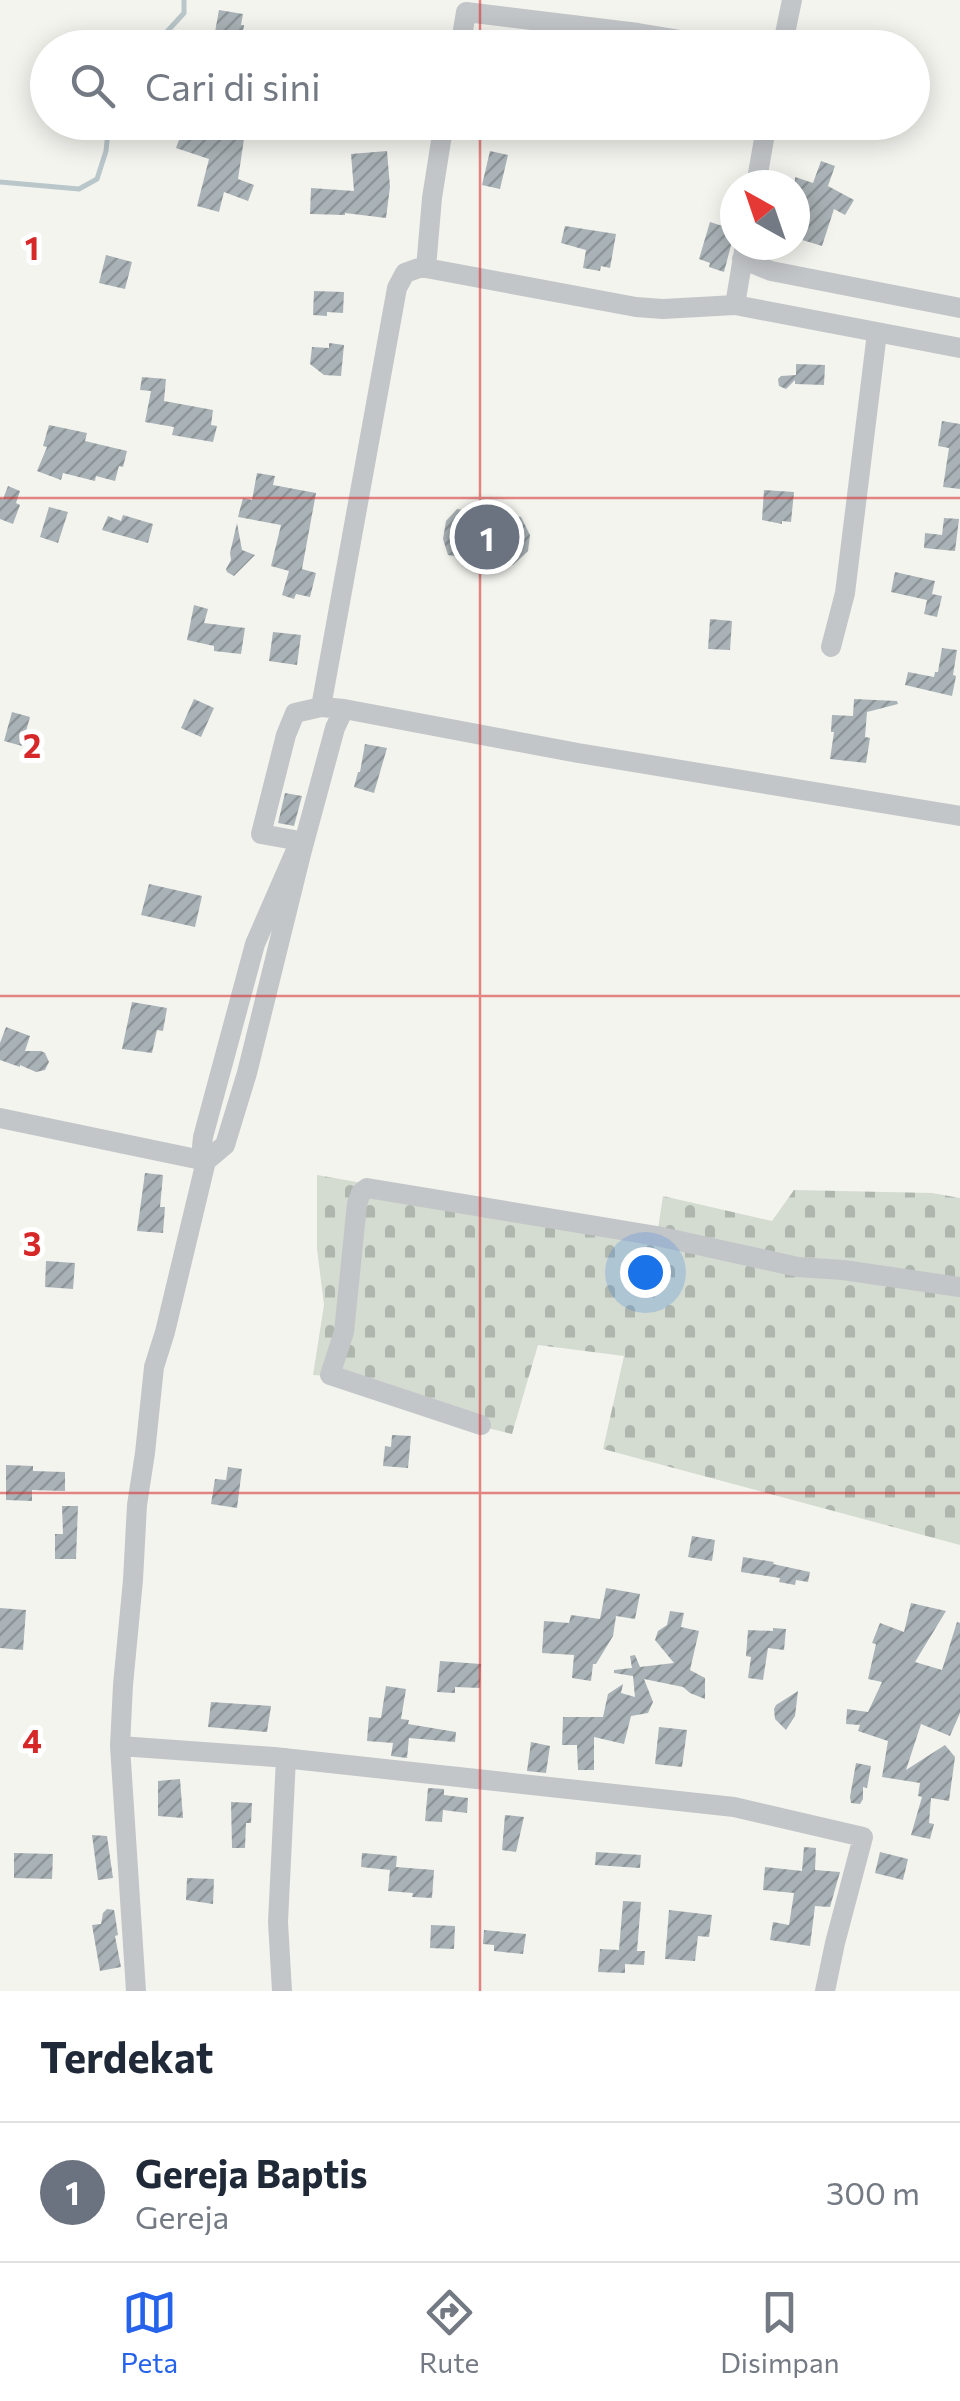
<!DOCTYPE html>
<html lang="id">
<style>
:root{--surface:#fff;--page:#f6f6f7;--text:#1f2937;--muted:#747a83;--line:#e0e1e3;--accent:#2563eb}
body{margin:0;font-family:Commissioner,sans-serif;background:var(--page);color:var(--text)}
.compass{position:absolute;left:720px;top:170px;width:90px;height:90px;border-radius:50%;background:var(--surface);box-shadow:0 5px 25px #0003;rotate:320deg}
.you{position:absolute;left:645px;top:1272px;width:35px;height:35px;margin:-25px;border:8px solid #fff;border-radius:50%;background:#1a73e8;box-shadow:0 0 0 15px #1a73e833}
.badge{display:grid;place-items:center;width:65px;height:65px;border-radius:50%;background:var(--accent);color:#fff;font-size:32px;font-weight:700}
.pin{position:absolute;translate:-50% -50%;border:5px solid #fff;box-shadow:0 2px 10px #0006}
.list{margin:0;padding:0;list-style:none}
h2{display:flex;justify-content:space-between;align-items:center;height:130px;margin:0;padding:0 40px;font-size:42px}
h2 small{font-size:32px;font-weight:400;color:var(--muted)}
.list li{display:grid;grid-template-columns:65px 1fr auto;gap:30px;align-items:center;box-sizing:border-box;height:140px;padding:0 40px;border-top:2px solid var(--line)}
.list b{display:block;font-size:38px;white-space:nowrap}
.list p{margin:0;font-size:32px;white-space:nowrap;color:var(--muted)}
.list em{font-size:32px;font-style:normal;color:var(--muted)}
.icon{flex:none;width:55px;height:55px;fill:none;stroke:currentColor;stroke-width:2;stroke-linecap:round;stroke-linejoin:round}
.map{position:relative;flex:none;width:960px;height:1991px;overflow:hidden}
.search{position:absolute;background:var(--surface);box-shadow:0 5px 25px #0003;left:30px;right:30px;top:30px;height:110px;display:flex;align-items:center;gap:25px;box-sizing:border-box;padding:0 35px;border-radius:55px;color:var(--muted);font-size:38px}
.sheet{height:270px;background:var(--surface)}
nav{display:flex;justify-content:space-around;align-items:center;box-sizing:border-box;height:140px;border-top:2px solid var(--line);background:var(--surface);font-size:28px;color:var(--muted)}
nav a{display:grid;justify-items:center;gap:5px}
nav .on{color:var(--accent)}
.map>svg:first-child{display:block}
.cemetery{fill:url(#cemetery-stones)}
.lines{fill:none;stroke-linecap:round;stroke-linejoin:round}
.stream{stroke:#b9c6ca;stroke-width:5}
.building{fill:url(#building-hatch)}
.minor{stroke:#c3c6c9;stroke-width:20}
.grid{fill:none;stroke:#d62828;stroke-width:2.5;stroke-opacity:0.55}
.grid-label{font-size:32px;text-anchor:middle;font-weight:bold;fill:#d62828;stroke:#fff;stroke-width:10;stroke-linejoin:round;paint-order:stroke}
</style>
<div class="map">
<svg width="960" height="1991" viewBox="0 0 960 1991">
<defs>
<pattern id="cemetery-stones" width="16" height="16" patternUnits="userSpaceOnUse" patternTransform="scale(2.5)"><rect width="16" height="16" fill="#d4dbd0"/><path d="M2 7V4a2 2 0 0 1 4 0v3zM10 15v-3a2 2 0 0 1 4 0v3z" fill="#afb6ae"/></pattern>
<pattern id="building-hatch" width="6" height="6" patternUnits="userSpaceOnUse" patternTransform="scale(2.5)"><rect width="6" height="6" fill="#a9b2b6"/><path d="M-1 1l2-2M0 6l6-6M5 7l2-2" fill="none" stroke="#8d9599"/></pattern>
</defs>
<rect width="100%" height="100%" fill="#f4f4ef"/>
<path class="cemetery" d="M317,1175L657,1235L663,1196L772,1221L794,1190L932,1193L960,1198V1545L603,1449L624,1356L538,1345L512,1434L483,1427L330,1376L313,1375L324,1305L317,1249Z"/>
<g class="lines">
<path class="stream" d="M152,48L184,13V0
M0,182L79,189L97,179L106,151L109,122"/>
</g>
<path class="building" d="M219,10L243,14L241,25H244L241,48L213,43Z
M184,126L222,140L223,136L244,139L238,179L254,185L248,201L224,192L219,212L197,206L209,159L176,148Z
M387,151L390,187L386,218L345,213V215L310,214L311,188L354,191L351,154Z
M490,151L508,155L500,189L482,185Z
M821,161L835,166L828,186L854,200L845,215L834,209L822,246L799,239L803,225H800L805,208L795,204V177L813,183Z
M710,222L735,230L724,272L709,267L710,263L699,259Z
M565,226L616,234L610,268L601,266L600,271L583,268L586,250L561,243Z
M106,255L132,262L125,289L99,283Z
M314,291L344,292L343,313L327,312V316L313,315Z
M329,343L344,345L341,376L324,375L310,364L312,347L329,348Z
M796,364L825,365L824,385L795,384V380L786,389L779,386L778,379L781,376L796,375Z
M142,377L166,379L164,401L213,410L211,425L217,426L213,442L172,435L174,427L145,422L151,391L140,390Z
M942,421L960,424V489L943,487L949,448L938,446Z
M49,425L87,433L85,441L127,451L123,467L119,466L115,481L96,476L95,481L63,473L61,480L37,471L47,447L43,446Z
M257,473L275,476L273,485L316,493L302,569L316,573L310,597L296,594L294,599L282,595L289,571L271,566L281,525L238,517L243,498L252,500Z
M8,486L20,491L16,503L20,505L13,524L0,519V498L3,499Z
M764,490L794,492L791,522L782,521V524L762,520Z
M49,507L68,512L58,543L40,537Z
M457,509L521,517L530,535L528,551L513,565L448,555L443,539L446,521Z
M123,515L153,524L148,543L102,530L108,516L121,521Z
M944,518L959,519L955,551L924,548L925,533L942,535Z
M237,523L242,550L255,555L234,576L227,572L226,569L231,560L230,553Z
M895,572L935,581L932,594L942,596L937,617L924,614L927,600L891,592Z
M194,605L208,609L204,623L245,628L241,654L214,651V646L187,640Z
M710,619L732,621L730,650L708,649Z
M273,632L301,635L297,665L269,661Z
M942,648L957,650L953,675L956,676L952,696L905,685L908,672L934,677L935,672H938Z
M194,699L214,708L201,737L181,728Z
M854,699L897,701L898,704L867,712L865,737L870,738L866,763L830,759L834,732H831L832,715L853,716Z
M12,712L30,717L22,746L4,741Z
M365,744L387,748L374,793L354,787L358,772H360Z
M285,793L302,796L294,826L278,823Z
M149,884L202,896L195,927L141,915Z
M132,1002L167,1008L163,1031L157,1030L152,1053L122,1049Z
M6,1027L30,1036L25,1051H41L45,1053L49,1062L45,1070L36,1072L20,1065V1067L0,1060V1043Z
M145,1173L163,1175L160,1207H165L163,1233L137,1231Z
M46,1261L75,1263L73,1289L45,1287Z
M392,1435L411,1436L408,1468L383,1466L385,1446L391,1447Z
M6,1465L33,1466V1471L65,1472V1491L32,1490V1501L6,1500Z
M228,1467L242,1469L237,1508L211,1504L215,1479L226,1480Z
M62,1506H78L76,1559H55V1534H63Z
M692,1536L715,1540L712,1561L688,1557Z
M743,1557L774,1562L773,1564L810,1572L808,1582L796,1580L795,1585L779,1582L780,1578L741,1572Z
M606,1588L640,1594L635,1619L616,1616L613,1636L596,1664H593L591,1681L572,1678L574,1655L542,1653L544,1621L569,1623L571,1615L600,1619Z
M911,1603L946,1611L915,1662L942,1670L957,1622L960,1623V1713L950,1736L921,1724L906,1770L945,1745L955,1757L949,1801L931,1798L929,1823L934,1824L930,1839L911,1835L922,1797L918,1796L920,1783L882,1777L888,1741L858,1731L860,1725L846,1724L847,1709L868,1712L882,1682L868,1679L876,1644L872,1643L880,1623L904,1632Z
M0,1608L26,1610L23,1650L0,1648Z
M670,1611L684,1613L681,1627L699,1631L690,1670L705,1678V1699L690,1693L683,1687L644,1679L653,1702L648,1713L631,1716L624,1744L594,1737V1770H578L577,1745H562L563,1717H603L608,1694L623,1684L621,1693L635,1697L633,1676L614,1673V1670L632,1668L630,1656L635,1655L640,1667L674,1663L655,1640L658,1631L667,1625Z
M773,1628L786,1629L784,1650L768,1648L763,1680L748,1678L751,1657L746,1656L748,1630L773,1631Z
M440,1661L481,1664L480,1688L455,1687V1693L437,1692Z
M386,1686L406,1689L401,1719L409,1720L408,1724L456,1732L455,1742L409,1738L407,1758L391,1756L393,1743L367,1741L369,1717L381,1718Z
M798,1691L795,1716L786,1730L775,1719L774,1709L776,1705Z
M211,1702L271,1706L267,1732L208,1727Z
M659,1727L687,1730L682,1767L655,1764Z
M531,1742L550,1746L546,1773L527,1771Z
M856,1763L871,1766L867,1788L863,1787V1799L860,1804L851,1803L850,1797Z
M180,1779L183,1818L158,1816V1781Z
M428,1788L444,1789V1795L468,1798L467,1813L443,1810L442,1822L425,1821Z
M231,1802L252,1803L251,1823H246L245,1848H232Z
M505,1815L524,1817L516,1852L502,1850Z
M92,1835L107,1836L113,1878L98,1880Z
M804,1847L816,1848L815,1870L840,1872L830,1907L815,1906L810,1946L770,1940L773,1922L789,1925L794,1893L763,1890L765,1867L802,1871Z
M596,1852L641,1855L640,1868L595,1865Z
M880,1852L908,1859L903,1880L875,1873Z
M14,1853L53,1854L52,1879L14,1878Z
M362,1853L397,1856L396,1867L434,1870L432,1898L412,1897L413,1893L388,1891L390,1870L361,1867Z
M187,1878L214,1879L213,1904L186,1900Z
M623,1901L641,1902L637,1951H645L644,1965L625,1964V1973L598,1972L600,1949L619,1950Z
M107,1909L114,1910L115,1915L118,1935L115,1936L121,1967L100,1971L92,1925L101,1924L103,1913Z
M669,1910L712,1915L709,1937L698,1936L695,1961L665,1959Z
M431,1925L455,1926L454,1949L430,1948Z
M484,1930L526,1934L523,1954L494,1951V1945L483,1944Z"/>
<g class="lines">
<path class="minor" d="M460,48L466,12L638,33L729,48
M782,48L792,0
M756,185L767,122
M742,259L771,271L960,308
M426,268L432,198L444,122
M735,305L745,245
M831,647L845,593L877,333
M321,707L397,288L405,273L419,268H426L636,307L663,309L735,305L960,348
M0,1118L206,1161L202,1147L203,1137L255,944L300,841L261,834L286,735L295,713L321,707L344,709L578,753L960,816
M481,1425L330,1375L344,1332L357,1204L361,1193L367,1188L657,1236L798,1267L843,1270L960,1287
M120,1746L274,1757L734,1807L863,1837L835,1943L825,1991
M136,1991L120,1746L123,1685L133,1580L137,1505L145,1453L154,1367L165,1332L206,1161L225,1145L247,1073L301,854L335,728L344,709
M282,1991L278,1922L286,1758"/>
</g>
<path class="grid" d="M480,0V48M480,122V1991M0,498H960M0,996H960M0,1493H960"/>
<g class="grid-label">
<text x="32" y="260">1</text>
<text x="32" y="758">2</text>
<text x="32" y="1256">3</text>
<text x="32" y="1753">4</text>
</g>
</svg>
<svg class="compass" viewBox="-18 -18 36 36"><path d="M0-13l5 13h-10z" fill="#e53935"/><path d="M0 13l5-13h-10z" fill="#747a83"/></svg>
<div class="you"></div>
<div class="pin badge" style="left:487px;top:537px;background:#6b7280">1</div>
<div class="search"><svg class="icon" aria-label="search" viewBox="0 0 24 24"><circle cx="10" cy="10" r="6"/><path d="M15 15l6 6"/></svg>Cari di sini</div>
</div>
<section class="sheet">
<h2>Terdekat<small></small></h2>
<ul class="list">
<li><span class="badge" style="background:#6b7280">1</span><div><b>Gereja Baptis</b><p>Gereja</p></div><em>300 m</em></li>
</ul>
</section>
<nav>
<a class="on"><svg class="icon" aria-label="map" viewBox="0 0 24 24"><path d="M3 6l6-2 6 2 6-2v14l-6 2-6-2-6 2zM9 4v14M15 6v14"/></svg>Peta</a>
<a><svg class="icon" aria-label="directions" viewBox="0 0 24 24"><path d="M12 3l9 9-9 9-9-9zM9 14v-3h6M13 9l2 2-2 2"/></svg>Rute</a>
<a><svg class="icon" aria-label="saved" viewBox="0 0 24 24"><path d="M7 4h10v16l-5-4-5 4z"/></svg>Disimpan</a>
</nav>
